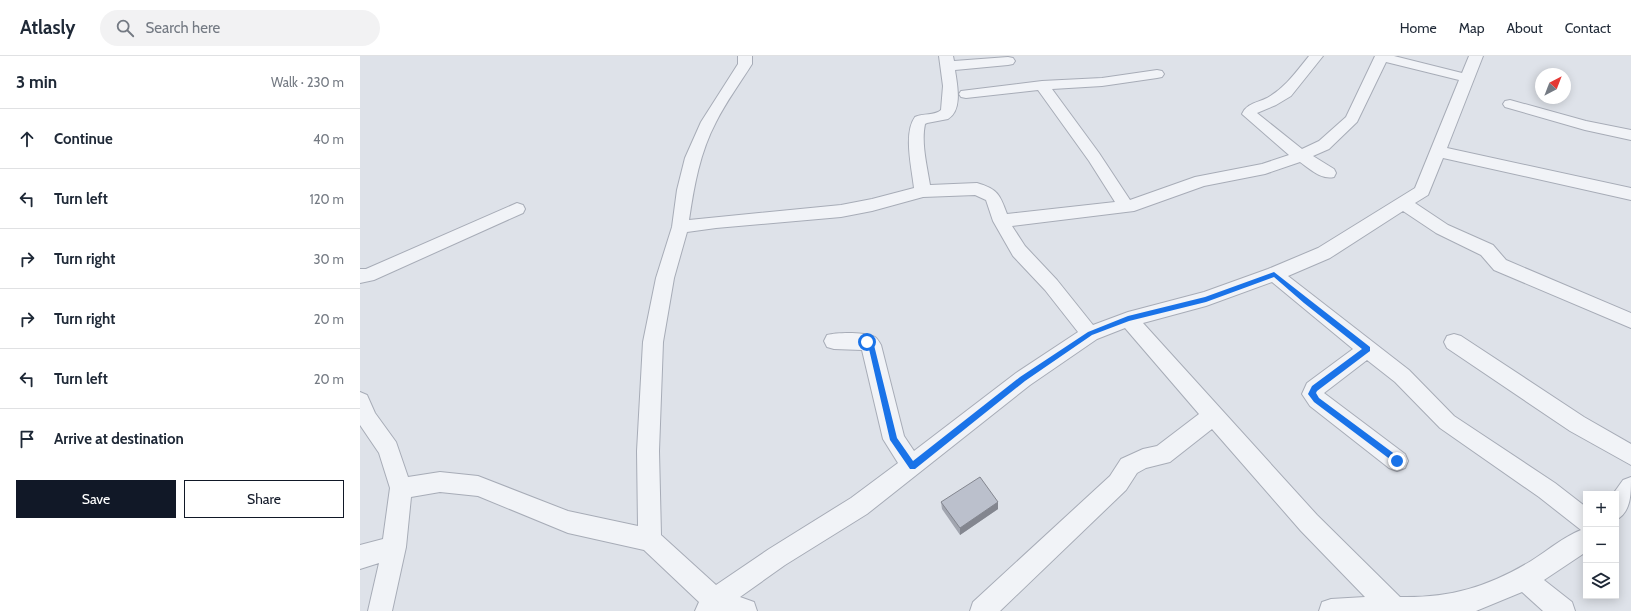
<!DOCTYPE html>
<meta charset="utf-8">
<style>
:root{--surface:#fff;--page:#f2f2f3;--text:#1f2937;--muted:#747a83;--line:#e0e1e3;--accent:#111827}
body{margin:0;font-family:Cabin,sans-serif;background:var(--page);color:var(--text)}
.controls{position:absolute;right:12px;bottom:12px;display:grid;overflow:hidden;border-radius:0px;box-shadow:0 2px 10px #0003}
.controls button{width:36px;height:36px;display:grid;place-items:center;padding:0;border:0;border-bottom:1px solid var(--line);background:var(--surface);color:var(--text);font:20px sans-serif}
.compass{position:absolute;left:1175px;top:12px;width:36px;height:36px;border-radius:50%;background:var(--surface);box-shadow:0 2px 10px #0003;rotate:42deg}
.stop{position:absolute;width:12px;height:12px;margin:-9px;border:3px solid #1a73e8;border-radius:50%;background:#fff}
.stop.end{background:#1a73e8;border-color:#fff;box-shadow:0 1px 4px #0008}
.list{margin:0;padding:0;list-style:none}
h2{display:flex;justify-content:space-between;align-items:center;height:52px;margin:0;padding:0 16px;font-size:17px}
h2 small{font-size:13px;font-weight:400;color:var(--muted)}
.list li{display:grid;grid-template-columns:26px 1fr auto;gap:12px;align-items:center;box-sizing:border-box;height:60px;padding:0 16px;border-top:1px solid var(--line)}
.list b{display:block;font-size:15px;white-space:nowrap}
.list em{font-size:13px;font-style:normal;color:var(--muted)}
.actions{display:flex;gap:8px;padding:12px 16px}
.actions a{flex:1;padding:9px 0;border:1px solid var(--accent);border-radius:0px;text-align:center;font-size:14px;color:var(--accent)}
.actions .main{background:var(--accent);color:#fff}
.icon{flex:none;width:22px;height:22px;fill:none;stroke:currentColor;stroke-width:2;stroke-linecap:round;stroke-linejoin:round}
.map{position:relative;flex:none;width:1271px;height:555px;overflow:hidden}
header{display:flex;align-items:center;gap:24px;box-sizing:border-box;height:56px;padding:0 20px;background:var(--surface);border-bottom:1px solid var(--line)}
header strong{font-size:19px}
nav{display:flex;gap:22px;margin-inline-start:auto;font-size:14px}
.search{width:280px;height:36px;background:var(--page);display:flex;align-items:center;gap:10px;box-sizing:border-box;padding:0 14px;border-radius:22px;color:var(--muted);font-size:15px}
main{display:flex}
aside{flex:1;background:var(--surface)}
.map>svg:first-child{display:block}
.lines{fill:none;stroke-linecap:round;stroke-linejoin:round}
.street-casing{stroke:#a7acb7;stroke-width:2}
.street{fill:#f1f3f7;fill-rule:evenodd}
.wall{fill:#a1a5af}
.shaded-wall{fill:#83868f}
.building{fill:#bbc0cc;stroke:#83868f}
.route{fill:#1a73e8}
</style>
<header>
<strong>Atlasly</strong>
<div class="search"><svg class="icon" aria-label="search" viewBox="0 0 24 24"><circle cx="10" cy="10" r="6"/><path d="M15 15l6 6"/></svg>Search here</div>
<nav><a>Home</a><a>Map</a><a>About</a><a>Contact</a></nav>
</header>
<main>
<aside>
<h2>3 min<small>Walk · 230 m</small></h2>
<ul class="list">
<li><svg class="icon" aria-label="ahead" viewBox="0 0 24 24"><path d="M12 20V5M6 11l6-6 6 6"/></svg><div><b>Continue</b></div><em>40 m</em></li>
<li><svg class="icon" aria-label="left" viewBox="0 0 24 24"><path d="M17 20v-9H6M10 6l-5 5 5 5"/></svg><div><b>Turn left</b></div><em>120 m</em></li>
<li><svg class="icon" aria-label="right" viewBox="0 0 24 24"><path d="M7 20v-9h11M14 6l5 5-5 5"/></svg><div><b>Turn right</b></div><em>30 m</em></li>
<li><svg class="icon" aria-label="right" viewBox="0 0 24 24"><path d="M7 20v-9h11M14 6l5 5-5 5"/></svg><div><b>Turn right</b></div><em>20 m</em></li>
<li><svg class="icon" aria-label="left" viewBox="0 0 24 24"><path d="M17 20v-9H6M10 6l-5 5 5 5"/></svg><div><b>Turn left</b></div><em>20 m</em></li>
<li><svg class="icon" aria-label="arrive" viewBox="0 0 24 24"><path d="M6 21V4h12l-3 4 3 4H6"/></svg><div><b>Arrive at destination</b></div></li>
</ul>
<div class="actions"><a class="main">Save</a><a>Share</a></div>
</aside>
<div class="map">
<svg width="1271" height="555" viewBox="0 0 1271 555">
<rect width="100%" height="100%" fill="#dee2e9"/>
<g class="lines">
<g class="street-casing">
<path id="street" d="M378,0H392V8C380,27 366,46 356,66C340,96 334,130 329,164L481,149L512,143L554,132C552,113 543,77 555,61C563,57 575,60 581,54L583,30L579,0H593L594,5L648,1L653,2L655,5L653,8L648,9L595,14C597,28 603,54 588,63L567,67L565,68C561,87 567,110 570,129L617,127C638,133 640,139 647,158L755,146L729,105L678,34L606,42L601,41L599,38L601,35L682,25L742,22L797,14L802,15L804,18L802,21L797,22L742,30L692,33L739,97L770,144L835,121L902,108L929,99L882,58C887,47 897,47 907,42C925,32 936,16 949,0H963L931,40L916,49L897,57L942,93L959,85L986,61L1015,0H1034L1102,17L1109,0H1123L1087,92L1271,132V144L1083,102L1068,139L1055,147L1088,169L1133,189L1146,204L1271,257V272L1134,214L1121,199L1076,177L1043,155L970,202L928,220L1049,314L1094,360L1195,427L1226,451V496L1184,524L1212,546L1215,555H1183L1162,536L1116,555H959L962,546L971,543L1005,541L941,475L852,373L810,406L786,412L777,417L766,434L640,555H610L613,546L750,420L761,403L783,393L797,390L839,358L765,272L737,283L670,329L507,458L425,509L380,541L394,546L397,555H335L339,546L284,494L208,477L118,440L80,436L51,441L46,491L32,555H8L19,507L0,513V489L23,483L30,432L19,397L0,369V336L7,339L15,357L36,386L48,421L80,416L118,420L208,455L278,470L277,395L283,286L296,222L312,171L317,134L325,102L341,66L378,8ZM1026,6L1099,24L1055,132L958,192L908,213L844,236L768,256L733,269L697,224L665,190L652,170L774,155L844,130L905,118L940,106C950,113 961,124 974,121L976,117L974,113L953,100L969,93L997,66ZM615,139L626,144L633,165L653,200L685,234L718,276L656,317L554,395L544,380L521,289C519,286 518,283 515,281C506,276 478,276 467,279L464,285L467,291L474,293L502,294L523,383L538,407L491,442L409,493L356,529L301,479L299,395L303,286L314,222L327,176L356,172L481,161L512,155L563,141ZM912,226L993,293L947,327L942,338L950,350L1029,412L1037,415L1045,412L1048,405L1045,398L964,337L1007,304L1035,326L1080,372L1179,441L1221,474C1203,481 1187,495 1171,505C1128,531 1090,542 1040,541L957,459L783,267L846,250Z
M1150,44L1226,65L1271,74V84L1225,74L1145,51L1143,48L1145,45Z
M157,147L163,149L165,153L163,157L14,224L0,227V213H6Z
M1094,278L1101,280L1224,361L1271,388V409L1210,375L1087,292L1084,286L1087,280Z
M1271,421C1271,439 1271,456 1256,464V438H1253L1263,424Z"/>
</g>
<use href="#street" class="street"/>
</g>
<path class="wall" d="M581,446H638V453L600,479L582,453Z"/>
<path class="shaded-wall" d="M638,446V453L600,479V472Z"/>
<path class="building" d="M620,421L638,446L600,472L581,446Z"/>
<path class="route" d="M914,216L1010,291V295L957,335L956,337L959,342L1040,402V407H1035L954,346L948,338L952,330L1002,293L944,247L914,221L846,246L769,265L732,279L665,325L555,413H550L530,384L509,293L505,288V284H509L514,289L537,382L553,405L660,321L728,276L768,260L845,241Z"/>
</svg>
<div class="controls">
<button>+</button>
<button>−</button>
<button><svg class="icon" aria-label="layers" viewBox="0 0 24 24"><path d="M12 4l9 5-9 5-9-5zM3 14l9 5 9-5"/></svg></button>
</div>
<svg class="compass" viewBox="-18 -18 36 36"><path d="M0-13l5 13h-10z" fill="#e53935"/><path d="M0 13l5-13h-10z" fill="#747a83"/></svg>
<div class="stop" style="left:507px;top:286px"></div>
<div class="stop end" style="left:1037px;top:405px"></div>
</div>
</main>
